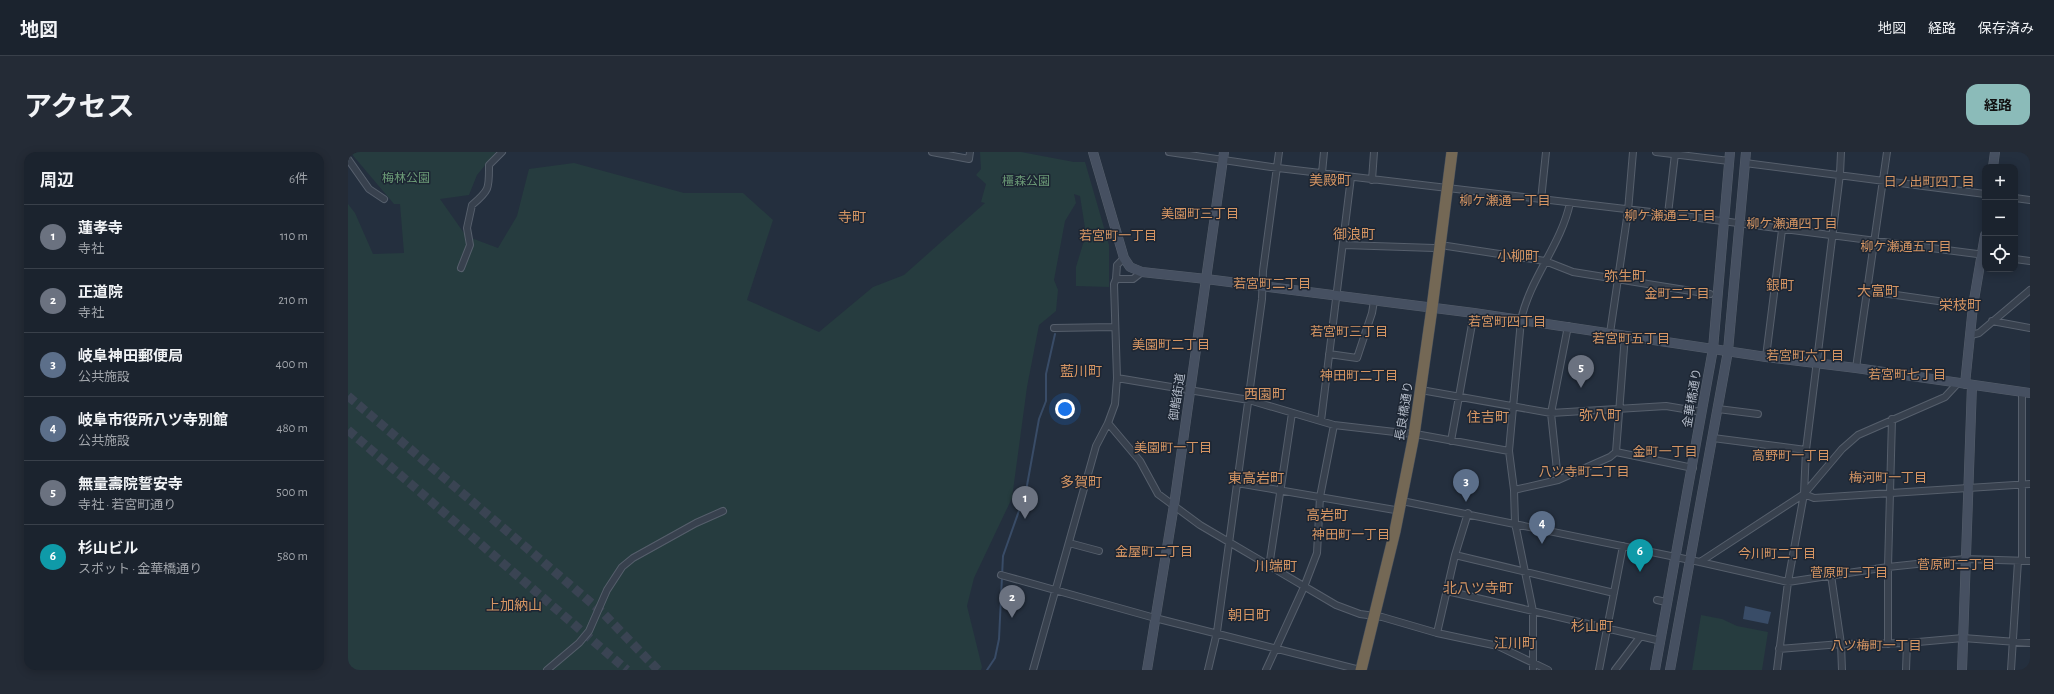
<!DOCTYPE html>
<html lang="ja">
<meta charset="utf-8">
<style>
:root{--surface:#1b232e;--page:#242b36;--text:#f1f3f6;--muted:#a0a4aa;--line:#39404a;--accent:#8bbbb9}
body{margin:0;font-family:"Alegreya Sans","Noto Sans JP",sans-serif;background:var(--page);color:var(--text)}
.controls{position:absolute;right:12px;top:12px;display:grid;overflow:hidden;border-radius:8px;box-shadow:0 2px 10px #0003}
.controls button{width:36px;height:36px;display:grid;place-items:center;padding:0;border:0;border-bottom:1px solid var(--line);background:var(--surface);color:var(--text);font:20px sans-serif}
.you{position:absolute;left:717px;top:257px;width:14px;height:14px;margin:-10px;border:3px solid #fff;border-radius:50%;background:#1a73e8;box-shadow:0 0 0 6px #1a73e833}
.badge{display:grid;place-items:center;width:26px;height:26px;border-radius:50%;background:var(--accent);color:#fff;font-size:13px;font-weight:700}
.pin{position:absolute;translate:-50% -33px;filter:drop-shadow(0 1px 2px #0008)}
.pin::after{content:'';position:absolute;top:21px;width:14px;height:12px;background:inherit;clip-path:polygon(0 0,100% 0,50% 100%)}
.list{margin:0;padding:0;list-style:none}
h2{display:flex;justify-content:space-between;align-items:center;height:52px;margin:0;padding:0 16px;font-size:17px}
h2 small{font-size:13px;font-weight:400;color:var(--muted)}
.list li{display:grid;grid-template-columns:26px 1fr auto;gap:12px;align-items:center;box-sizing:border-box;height:64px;padding:0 16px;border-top:1px solid var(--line)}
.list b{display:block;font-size:15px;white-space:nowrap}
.list p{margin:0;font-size:13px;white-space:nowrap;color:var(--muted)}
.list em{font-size:13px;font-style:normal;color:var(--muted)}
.icon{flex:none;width:22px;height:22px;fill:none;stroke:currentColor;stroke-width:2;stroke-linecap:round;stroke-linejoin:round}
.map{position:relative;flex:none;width:1682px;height:518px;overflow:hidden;border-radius:12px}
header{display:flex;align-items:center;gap:24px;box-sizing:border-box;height:56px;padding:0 20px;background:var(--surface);border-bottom:1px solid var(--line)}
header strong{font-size:19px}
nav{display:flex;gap:22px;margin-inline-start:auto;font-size:14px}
.intro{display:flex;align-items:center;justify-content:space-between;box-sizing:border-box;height:96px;padding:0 24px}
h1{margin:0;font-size:28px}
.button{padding:10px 18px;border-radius:12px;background:var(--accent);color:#111;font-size:14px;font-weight:700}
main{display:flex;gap:24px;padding:0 24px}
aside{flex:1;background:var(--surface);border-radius:12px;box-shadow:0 2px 10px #0003}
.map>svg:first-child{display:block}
.green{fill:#263c3f}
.water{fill:#394c67}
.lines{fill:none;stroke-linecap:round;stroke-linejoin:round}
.stream{stroke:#394c67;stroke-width:2}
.secondary-tunnel{stroke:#3a4453;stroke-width:9;stroke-dasharray:9 4.5;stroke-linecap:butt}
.street-casing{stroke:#565f6c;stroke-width:8}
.secondary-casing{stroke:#565f6c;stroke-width:10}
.highway-casing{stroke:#434c59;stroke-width:12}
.street{stroke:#38414e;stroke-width:6}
.secondary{stroke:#465061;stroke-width:9}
.highway{stroke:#746855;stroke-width:11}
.labels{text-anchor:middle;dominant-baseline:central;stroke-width:3;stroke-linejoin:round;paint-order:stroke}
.park-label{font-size:12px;fill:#6b9a76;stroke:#1d2633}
.street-label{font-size:12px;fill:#b4bcc9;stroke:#1d2633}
.neighbourhood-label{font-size:13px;fill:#d59563;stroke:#1d2633}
.quarter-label{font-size:14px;fill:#d59563;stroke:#1d2633}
</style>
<header>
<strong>地図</strong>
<nav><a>地図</a><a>経路</a><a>保存済み</a></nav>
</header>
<div class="intro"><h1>アクセス</h1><a class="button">経路</a></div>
<main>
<aside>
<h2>周辺<small>6件</small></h2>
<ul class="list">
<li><span class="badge" style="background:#6b7280">1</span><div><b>蓮孝寺</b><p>寺社</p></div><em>110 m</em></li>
<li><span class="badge" style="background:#6b7280">2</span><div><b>正道院</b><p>寺社</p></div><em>210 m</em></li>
<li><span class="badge" style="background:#5c6f8a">3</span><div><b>岐阜神田郵便局</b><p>公共施設</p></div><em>400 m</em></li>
<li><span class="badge" style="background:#5c6f8a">4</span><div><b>岐阜市役所八ツ寺別館</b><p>公共施設</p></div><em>480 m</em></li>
<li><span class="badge" style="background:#6b7280">5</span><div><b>無量壽院誓安寺</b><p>寺社 · 若宮町通り</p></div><em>500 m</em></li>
<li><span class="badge" style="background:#0f9aa8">6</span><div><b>杉山ビル</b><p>スポット · 金華橋通り</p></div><em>580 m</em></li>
</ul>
</aside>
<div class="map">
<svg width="1682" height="518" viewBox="0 0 1682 518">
<rect width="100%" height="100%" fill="#242f3e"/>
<path class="green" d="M2,0H148L129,23L121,43L92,47L118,84L150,96L169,64L181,17L226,11L336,41H395L425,68L399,148L471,180L525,135L556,123L637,51L633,50L638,32L628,23L633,17L632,0H673L726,10H737L761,93V135L728,134V115L738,82L732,44L726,42L728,51L717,69L706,128L710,138L708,159L691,173L679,235L664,346L626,426L619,454L634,515L633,518H0V52L7,61L25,102L56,101L52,52H46Z
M1353,463L1374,467L1389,474L1420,480L1414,518H1344Z"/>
<path class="water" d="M1397,454L1423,460L1420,472L1395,467Z"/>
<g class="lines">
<path class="stream" d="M639,518L647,506L651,487L655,404L678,339L691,267L698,249V222L707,182"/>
<path class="secondary-tunnel" d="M0,244L254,460L310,518
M0,278L279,518"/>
<g class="street-casing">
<path id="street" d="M584,0L621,7L622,0
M821,0L930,16L1320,62L1637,103
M1308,0L1381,9
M0,7L21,37L36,47
M1397,11L1637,42
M974,21L976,0
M1024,28L1026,0
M1667,46L1682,48
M1193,48L1198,0
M1320,62L1327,2
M996,93L1086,96
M1099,94L1197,109L1225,120L1362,142
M1667,107L1682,109
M113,116L122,93L119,76L124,53C142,38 141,36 141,13L154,0
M794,120L785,127H768L766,132L769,226L767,252L760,271L792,309L810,342L852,373L988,453L1012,462L1034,465L1089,481L1150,494L1200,518
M768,127L769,113L776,106
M1520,139L1625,154
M1644,169L1682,176
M706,176L766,175
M1262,181L1280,59L1285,0
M1623,183L1631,181L1682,138
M981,202L1009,206L1024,161L1026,149
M1418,205L1434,78
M1508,216L1539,0
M769,226L901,248L986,273L1073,283L1161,299
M1073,238L1203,261L1318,254L1354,260
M1370,257L1410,262
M973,269L1003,25
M1365,286L1458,298
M1103,289L1126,161
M1268,300L1345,316
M1210,328L1203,261L1220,174
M889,331L1047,358
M1166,338L1161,299L1173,168C1182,126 1213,93 1222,51
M1456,342L1466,346L1682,332
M1054,349L1352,410L1440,430L1540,415L1578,411L1617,407L1682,409
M721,391L751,399
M1107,403L1266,441
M1674,409V240
M1352,410L1456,342L1494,297L1510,283L1597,245L1610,231
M921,415L944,261
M653,423L807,466L1008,517
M1483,423L1493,492L1494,518
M1099,439L1313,489
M1309,448L1318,450
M1089,481L1107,403L1120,361
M1540,492V415L1544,267
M1431,497L1493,492L1559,491L1615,486L1682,491
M199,518L231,491L241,479L259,438L274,415L285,406L348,371L375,359
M685,518L748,294L760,271
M860,518L869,480L914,147L915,119L931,0
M918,518L956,435L969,401L972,345L986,273
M1185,518V459L1167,371L1166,338L1210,328L1262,305L1268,300L1277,183
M1251,518L1275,394
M1267,518L1292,485
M1429,518L1440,430L1456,342L1458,298L1492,22L1493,0
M1558,518L1559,491
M1663,518L1670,409"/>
</g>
<g class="secondary-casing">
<path id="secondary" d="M745,0L776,106L782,115L794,120L858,127L1126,161L1418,205L1508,216L1682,241
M1645,15L1647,0
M1617,232L1625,154L1637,83
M799,518L826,353L876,0
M1307,518L1365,197L1382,0
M1322,518L1380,199L1398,0
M1614,518L1624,233"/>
</g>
<g class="highway-casing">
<path id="highway" d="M1013,518L1047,379L1066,283L1084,156L1104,0"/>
</g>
<use href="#street" class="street"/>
<use href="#secondary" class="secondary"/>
<use href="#highway" class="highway"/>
</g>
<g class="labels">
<g class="park-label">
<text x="58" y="26">梅林公園</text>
<text x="678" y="29">橿森公園</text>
</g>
<g class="street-label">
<text transform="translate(829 245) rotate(-81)">御鮨街道</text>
<text transform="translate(1344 246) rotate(-80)">金華橋通り</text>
<text transform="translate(1056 259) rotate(-81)">長良橋通り</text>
</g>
<g class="neighbourhood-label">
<text x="1581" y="30">日ノ出町四丁目</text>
<text x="1157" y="49">柳ケ瀬通一丁目</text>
<text x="852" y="62">美園町三丁目</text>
<text x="1322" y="64">柳ケ瀬通三丁目</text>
<text x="1444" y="72">柳ケ瀬通四丁目</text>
<text x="770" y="84">若宮町一丁目</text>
<text x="1558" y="95">柳ケ瀬通五丁目</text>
<text x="924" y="132">若宮町二丁目</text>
<text x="1329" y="142">金町二丁目</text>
<text x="1159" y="170">若宮町四丁目</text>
<text x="1001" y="180">若宮町三丁目</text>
<text x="1283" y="187">若宮町五丁目</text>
<text x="823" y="193">美園町二丁目</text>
<text x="1457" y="204">若宮町六丁目</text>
<text x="1559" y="223">若宮町七丁目</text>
<text x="1011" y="224">神田町二丁目</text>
<text x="825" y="296">美園町一丁目</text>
<text x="1317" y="300">金町一丁目</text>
<text x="1443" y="304">高野町一丁目</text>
<text x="1236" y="320">八ツ寺町二丁目</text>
<text x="1540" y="326">梅河町一丁目</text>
<text x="1003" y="383">神田町一丁目</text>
<text x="806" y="400">金屋町二丁目</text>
<text x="1429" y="402">今川町二丁目</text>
<text x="1608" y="413">菅原町二丁目</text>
<text x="1501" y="421">菅原町一丁目</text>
<text x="1528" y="494">八ツ梅町一丁目</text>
</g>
<g class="quarter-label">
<text x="982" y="29">美殿町</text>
<text x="504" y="66">寺町</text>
<text x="1006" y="83">御浪町</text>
<text x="1170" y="105">小柳町</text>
<text x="1277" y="125">弥生町</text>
<text x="1432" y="134">銀町</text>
<text x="1530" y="140">大富町</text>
<text x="1612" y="154">栄枝町</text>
<text x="733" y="220">藍川町</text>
<text x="917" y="243">西園町</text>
<text x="1252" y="264">弥八町</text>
<text x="1140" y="266">住吉町</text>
<text x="908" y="327">東高岩町</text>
<text x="733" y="331">多賀町</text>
<text x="979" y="364">高岩町</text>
<text x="928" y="415">川端町</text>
<text x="1130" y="437">北八ツ寺町</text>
<text x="166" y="454">上加納山</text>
<text x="901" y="464">朝日町</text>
<text x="1244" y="475">杉山町</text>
<text x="1167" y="492">江川町</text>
</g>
</g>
</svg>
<div class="controls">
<button>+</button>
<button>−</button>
<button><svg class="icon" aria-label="locate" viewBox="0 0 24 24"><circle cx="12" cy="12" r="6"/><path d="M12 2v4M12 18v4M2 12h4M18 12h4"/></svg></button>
</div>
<div class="you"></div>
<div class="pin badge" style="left:677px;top:367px;background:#6b7280">1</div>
<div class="pin badge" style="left:664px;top:466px;background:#6b7280">2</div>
<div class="pin badge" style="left:1118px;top:350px;background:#5c6f8a">3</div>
<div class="pin badge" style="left:1194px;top:392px;background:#5c6f8a">4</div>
<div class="pin badge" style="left:1233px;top:236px;background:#6b7280">5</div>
<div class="pin badge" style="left:1292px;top:420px;background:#0f9aa8">6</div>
</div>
</main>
